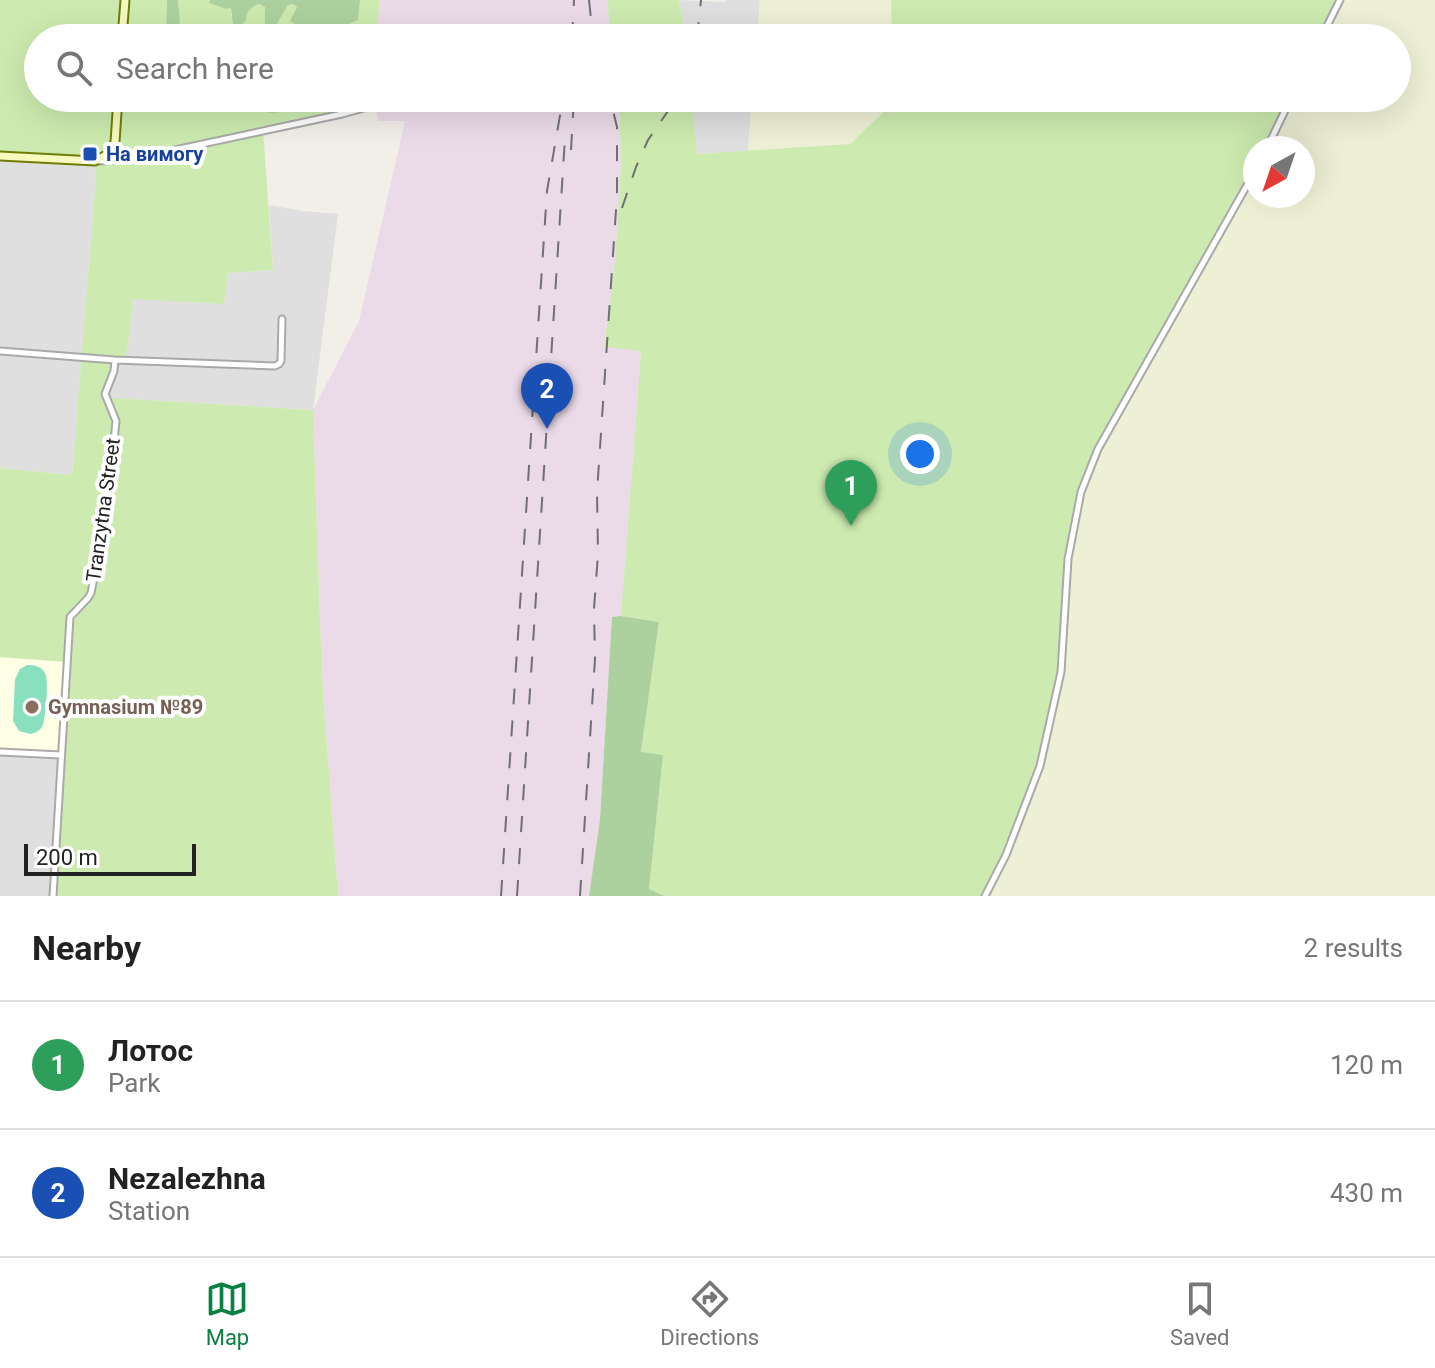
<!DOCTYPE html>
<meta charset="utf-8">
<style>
:root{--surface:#fff;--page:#f2f2f2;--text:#222;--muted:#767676;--line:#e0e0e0;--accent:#0b8043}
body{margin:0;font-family:Roboto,sans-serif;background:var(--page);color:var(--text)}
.compass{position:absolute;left:1243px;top:136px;width:72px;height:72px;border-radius:50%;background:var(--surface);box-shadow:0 8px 32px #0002;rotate:220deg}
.scale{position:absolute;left:24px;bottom:20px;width:172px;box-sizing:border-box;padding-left:8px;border:4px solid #222;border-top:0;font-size:22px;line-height:28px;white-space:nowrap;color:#222;-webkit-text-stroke:6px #fff;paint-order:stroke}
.you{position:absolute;left:920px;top:454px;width:28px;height:28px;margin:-20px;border:6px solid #fff;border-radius:50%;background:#1a73e8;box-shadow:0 0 0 12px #1a73e833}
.badge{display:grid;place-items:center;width:52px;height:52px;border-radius:50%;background:var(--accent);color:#fff;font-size:26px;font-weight:700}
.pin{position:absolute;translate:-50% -66px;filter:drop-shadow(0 2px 4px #0008)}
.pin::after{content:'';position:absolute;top:42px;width:28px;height:24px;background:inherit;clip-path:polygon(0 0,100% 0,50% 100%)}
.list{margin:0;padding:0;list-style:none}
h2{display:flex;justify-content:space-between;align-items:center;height:104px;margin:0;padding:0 32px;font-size:34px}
h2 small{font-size:26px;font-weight:400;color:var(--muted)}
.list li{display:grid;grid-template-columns:52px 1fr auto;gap:24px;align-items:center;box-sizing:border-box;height:128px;padding:0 32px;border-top:2px solid var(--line)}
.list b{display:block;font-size:30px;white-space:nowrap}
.list p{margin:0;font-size:26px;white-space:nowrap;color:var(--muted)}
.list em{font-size:26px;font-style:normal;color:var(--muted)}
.icon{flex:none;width:44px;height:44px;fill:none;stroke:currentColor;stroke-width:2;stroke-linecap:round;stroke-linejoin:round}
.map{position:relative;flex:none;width:1435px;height:896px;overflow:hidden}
.search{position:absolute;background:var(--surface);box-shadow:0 8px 32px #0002;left:24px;right:24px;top:24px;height:88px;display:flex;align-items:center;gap:20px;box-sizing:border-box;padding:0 28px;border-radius:44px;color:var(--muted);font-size:30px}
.sheet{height:360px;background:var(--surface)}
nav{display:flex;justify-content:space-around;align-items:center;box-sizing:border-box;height:112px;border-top:2px solid var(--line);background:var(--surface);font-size:22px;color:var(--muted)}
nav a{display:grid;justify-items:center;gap:4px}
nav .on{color:var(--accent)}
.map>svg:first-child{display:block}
.residential{fill:#e0dfdf}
.industrial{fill:#ebdbe8}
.education{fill:#ffffe5}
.farmland{fill:#eef0d5}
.grass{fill:#cdebb0}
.forest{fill:#add19e}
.pitch{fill:#88e0be}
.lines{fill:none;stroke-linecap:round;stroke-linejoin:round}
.street-casing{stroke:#a9a9a9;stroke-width:9}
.secondary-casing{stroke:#707d05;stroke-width:11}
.street{stroke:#fff;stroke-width:5}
.secondary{stroke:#f7fabf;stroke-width:7}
.rail{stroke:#707070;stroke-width:2;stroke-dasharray:16 16;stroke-linecap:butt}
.transit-dot{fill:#1a4fb4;stroke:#fff;stroke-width:3}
.education-dot{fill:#8d6e63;stroke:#fff;stroke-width:3}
.labels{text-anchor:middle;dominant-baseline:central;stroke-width:8;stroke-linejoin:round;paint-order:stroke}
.transit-label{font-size:20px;font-weight:bold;fill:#164399;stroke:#fff;text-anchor:start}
.street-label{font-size:20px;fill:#222;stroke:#fff}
.education-label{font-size:20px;font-weight:bold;fill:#785e54;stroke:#fff;text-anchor:start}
</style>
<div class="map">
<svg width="1435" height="896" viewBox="0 0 1435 896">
<rect width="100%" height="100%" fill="#f2efe9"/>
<path class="residential" d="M679,0L725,2L726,0H760L757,38H686Z
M691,98H752L748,151L696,154Z
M0,157L95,161L96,176L72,475L0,468Z
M269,205L303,211L338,214L313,410L113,398L107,400L105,394L124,360L128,345L133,298L224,304L228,273L273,270Z
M0,752L61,755L53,896H0Z"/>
<path class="industrial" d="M380,0H607L611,38H376Z
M375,98H619L621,166L615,263L604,346L641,351L621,616L612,617L600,819L589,896H338L322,678L313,410L359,321L405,121H378Z"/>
<path class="education" d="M0,657L67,662L61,755L0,752Z"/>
<path class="farmland" d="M760,0H891L892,38H757Z
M1340,0H1435V896H985L1068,559L1081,492L1098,449L1255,171V196H1303V148H1267L1291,98H1397V38H1321Z
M752,98H893V103L850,144L748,151Z"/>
<path class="grass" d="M0,0H167L166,31L180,22L178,0H210L209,3L226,9L232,8L231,17L246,14L251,7L259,4L266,7L269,31L275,27L288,5L293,4L297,7L308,33L342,27L358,20L360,0H380L376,38H262L239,34L235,38H38V98H262V107H291L295,98H375L376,103L371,106L263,130L273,270L228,273L224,304L133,299L128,345L124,360L105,394L107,399L113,398L313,410L322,678L338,896H53L67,662L0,657V468L72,475L96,176L95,161L0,156Z
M607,0H679L686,38H611Z
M891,0H1340L1321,38H892Z
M619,98H691L697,154L850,144L893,103V98H1291L1267,148H1255V171L1098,449L1081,492L1068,559L1061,672L1040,766L1006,855L985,896H665L649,889L663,755L641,753L659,622L621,616L641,351L604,347L615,263L621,166Z"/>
<path class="forest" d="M167,0H178L180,22L176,35L166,31Z
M210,0H360L358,20L342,27L308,33L290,21L297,7L293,4L288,5L275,27L269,31L265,27V7L259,4C251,7 246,11 246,20L240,26L233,24L231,8L226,9L209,3Z
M262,98H295L291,107L280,112L270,113L262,107Z
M621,616L659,622L641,752L663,755L649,889L665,896H589L600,819L612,617Z"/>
<path class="pitch" d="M27,665C35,665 41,666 45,673C49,679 46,720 42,727C38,732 36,732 31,734L19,731L13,721L15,679L20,669Z"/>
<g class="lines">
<g class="street-casing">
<path id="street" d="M1321,38L1340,0
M1267,148L1291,98
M99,161L128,160L342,114L371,106L381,98
M0,351L115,360L275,366L279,364L281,361L282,319
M0,752L61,755
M53,896L70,617L88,598L91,593L107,512L116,421L105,394L114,371L115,360
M985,896L1006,855L1040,766L1061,672L1068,559L1081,492L1098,449L1255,171"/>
</g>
<g class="secondary-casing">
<path id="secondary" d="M122,38L125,0
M0,156L95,161L108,154L115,142L118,98"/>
</g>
<use href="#street" class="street"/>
<use href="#secondary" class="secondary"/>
<path class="rail" d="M589,0L593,38
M572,38L574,0
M697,38L701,0
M571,150L574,98
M622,208L636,167L648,140L677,98
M501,896L547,191L563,98
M517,896L565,138
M580,896L595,659L594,609L598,554L597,492L617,195V127L610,98"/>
</g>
<rect class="transit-dot" x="82" y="146" width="16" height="16" rx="4"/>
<circle class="education-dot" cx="32" cy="707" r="8"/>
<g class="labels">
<g class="transit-label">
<text x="106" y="154">На вимогу</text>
</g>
<g class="street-label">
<text transform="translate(103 510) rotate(-82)">Tranzytna Street</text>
</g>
<g class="education-label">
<text x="48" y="707">Gymnasium №89</text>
</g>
</g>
</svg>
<svg class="compass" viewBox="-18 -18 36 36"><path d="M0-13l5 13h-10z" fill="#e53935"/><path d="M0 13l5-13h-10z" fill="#767676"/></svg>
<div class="scale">200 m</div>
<div class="you"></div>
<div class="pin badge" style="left:851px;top:526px;background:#2e9e5b">1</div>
<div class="pin badge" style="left:547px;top:429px;background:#1a4fb4">2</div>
<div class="search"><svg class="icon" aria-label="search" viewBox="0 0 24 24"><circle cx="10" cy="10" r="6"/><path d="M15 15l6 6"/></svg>Search here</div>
</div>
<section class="sheet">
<h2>Nearby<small>2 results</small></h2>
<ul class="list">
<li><span class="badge" style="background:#2e9e5b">1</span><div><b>Лотос</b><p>Park</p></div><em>120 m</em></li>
<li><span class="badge" style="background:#1a4fb4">2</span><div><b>Nezalezhna</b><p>Station</p></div><em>430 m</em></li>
</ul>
</section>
<nav>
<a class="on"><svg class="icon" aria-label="map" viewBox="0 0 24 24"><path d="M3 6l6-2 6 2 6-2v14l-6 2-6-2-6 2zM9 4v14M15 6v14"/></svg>Map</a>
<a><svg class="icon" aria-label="directions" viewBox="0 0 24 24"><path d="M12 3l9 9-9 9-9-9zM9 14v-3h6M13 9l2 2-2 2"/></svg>Directions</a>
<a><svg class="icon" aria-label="saved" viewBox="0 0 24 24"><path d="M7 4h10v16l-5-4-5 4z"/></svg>Saved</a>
</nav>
